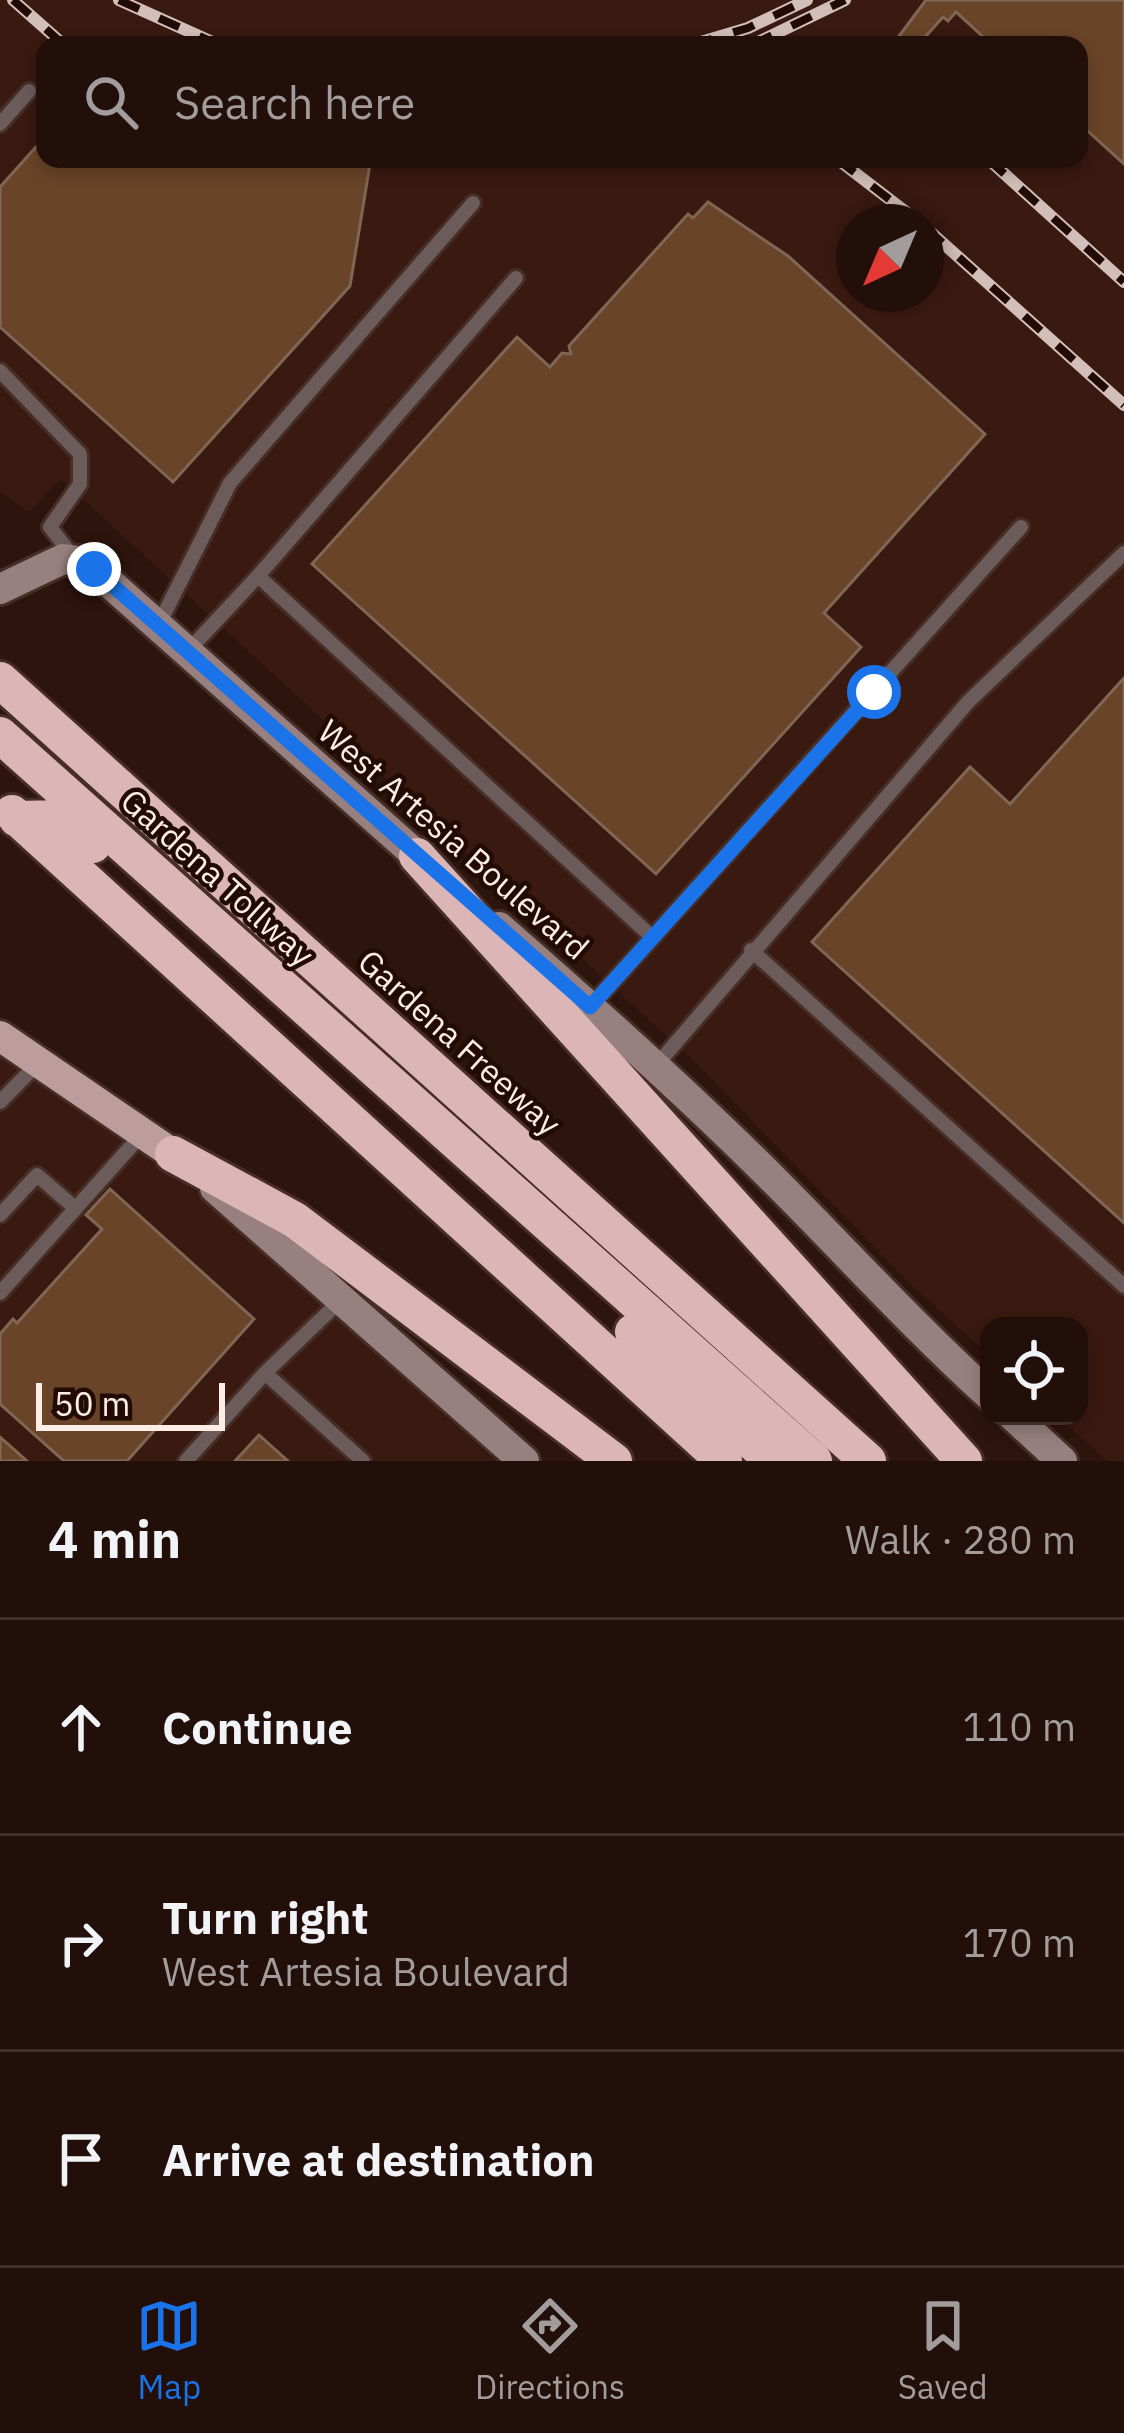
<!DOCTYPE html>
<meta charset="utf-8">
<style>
:root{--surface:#220f09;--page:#2e1d17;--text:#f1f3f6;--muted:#a29c9c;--line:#3f2f2a;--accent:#1a73e8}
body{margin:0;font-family:"IBM Plex Sans",sans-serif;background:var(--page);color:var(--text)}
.controls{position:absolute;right:36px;bottom:36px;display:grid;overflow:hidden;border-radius:24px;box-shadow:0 6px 18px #0003}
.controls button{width:108px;height:108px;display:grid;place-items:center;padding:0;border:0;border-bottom:3px solid var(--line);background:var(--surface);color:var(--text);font:60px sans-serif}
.compass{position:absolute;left:836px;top:204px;width:108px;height:108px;border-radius:50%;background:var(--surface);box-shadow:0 6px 18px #0003;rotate:224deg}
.scale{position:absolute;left:36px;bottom:30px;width:189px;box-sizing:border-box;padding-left:12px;border:6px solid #feece6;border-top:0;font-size:33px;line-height:42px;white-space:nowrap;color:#feece6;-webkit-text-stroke:9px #220b05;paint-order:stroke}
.stop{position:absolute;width:36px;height:36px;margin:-27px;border:9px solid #1a73e8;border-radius:50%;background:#fff}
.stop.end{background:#1a73e8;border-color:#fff;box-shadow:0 3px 12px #0008}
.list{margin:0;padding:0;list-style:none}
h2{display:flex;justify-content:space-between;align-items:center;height:156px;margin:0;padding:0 48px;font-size:51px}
h2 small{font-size:39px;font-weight:400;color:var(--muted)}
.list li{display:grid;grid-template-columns:78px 1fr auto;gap:36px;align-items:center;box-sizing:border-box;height:216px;padding:0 48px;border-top:3px solid var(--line)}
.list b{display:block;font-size:45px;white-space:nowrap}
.list p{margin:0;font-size:39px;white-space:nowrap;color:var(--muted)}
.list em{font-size:39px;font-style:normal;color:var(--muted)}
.icon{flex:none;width:66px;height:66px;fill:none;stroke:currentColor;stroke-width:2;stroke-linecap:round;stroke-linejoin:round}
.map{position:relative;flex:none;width:1124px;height:1461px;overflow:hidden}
.search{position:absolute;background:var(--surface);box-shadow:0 6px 18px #0003;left:36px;right:36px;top:36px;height:132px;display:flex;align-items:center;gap:30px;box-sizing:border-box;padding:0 42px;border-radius:24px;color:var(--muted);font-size:45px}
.sheet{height:804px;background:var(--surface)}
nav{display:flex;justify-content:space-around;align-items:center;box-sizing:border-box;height:168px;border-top:3px solid var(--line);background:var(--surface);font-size:33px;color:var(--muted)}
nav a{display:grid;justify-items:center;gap:6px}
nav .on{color:var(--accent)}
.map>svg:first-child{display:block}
.built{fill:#391910;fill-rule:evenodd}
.building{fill:#694428;stroke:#806654;stroke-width:3}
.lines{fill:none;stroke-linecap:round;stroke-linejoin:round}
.service-casing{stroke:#462e26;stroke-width:20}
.secondary-casing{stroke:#462e26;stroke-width:36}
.primary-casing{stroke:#462e26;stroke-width:36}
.motorway-casing{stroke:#462e26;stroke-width:42}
.service{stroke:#6b5c5b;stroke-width:14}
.secondary{stroke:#988080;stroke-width:30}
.primary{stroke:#bc9d9c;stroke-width:30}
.motorway{stroke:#dcb6b6;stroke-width:36}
.rail-casing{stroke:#d2bfb9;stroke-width:12}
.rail{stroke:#220b05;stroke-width:8;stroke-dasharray:22;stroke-linecap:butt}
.route{stroke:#1a73e8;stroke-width:15}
.labels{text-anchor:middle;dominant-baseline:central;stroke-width:9;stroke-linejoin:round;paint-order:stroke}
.street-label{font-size:33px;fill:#feece6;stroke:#220b05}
</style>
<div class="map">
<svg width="1124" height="1461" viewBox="0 0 1124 1461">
<rect width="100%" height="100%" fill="#2d140c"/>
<path class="built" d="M0,0H1124V1461H1107L1057,1416H1079V1326H989V1355L908,1282L700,1067L61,479L29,512L0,492ZM45,45H1079V159H45ZM854,222H926V294H854Z
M0,1056L199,1194L495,1461H0Z"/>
<path class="building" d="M926,0H1124V164L1079,123V45H992L956,12L948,21L943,17L918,45H902L896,40Z
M45,137V159H337L370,164L350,286L173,482L0,327V187Z
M708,202L788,256L985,434L824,613L861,647L656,874L312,564L517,337L550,367L562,353L571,354L569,346L688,214L693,218Z
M1124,678V1223L812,942L970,767L1010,804Z
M110,1189L254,1319L127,1461H64L0,1404V1334L13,1319L17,1323L102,1229L86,1215Z
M259,1435L288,1461H235Z
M0,1437L27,1461H0Z"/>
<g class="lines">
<g class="service-casing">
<path id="service" d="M0,124L29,91
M516,278L258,576L652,937
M0,371L80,454V484L50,527L74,558
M158,626L230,483L473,203
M187,652L258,576
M751,950L1124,1286
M590,1007L1021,527
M655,1067L968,702L1124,553
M0,1102L39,1062
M0,1215L37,1175L75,1208
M0,1293L143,1133
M265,1373L363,1461
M186,1461L265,1373L343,1298"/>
</g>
<g class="secondary-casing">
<path id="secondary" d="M0,589L63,559L86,562L431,868
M499,927C593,1009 687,1093 775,1181C847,1253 914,1327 989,1395
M215,1188L524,1461
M1013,1416L1062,1461"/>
</g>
<g class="primary-casing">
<path id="primary" d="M0,1036L173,1154"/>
</g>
<g class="motorway-casing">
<path id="motorway" d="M0,680L868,1461
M0,735L814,1461
M12,813L724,1461
M17,819L64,818L93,845
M417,856L964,1461
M173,1154L295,1220L614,1461
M633,1332L773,1461"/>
</g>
<use href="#service" class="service"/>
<use href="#secondary" class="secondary"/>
<use href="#primary" class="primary"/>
<use href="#motorway" class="motorway"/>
<g class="rail-casing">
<path id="rail" d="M13,0L64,45
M119,0L219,45
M691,45L748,28L807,0
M752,45L845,0
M837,159L919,222
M988,159L1124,282
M926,228L1124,405"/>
</g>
<use href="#rail" class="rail"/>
</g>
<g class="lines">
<path class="route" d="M94,569L590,1007L874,692"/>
</g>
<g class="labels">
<g class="street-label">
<text transform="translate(454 839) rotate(41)">West Artesia Boulevard</text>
<text transform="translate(218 877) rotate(42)">Gardena Tollway</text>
<text transform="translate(460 1042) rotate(42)">Gardena Freeway</text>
</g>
</g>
</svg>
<div class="controls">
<button><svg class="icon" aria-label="locate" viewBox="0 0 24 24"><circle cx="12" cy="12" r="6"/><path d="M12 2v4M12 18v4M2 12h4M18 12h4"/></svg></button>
</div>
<svg class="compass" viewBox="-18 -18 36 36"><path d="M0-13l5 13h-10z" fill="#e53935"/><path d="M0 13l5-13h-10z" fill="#a29c9c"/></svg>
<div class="scale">50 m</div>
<div class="stop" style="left:874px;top:692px"></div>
<div class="stop end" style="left:94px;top:569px"></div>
<div class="search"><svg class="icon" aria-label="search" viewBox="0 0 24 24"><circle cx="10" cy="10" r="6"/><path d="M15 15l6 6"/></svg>Search here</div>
</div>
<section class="sheet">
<h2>4 min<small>Walk · 280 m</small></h2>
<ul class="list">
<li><svg class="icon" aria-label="ahead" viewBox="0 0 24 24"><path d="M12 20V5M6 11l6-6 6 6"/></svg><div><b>Continue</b></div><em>110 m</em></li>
<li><svg class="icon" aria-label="right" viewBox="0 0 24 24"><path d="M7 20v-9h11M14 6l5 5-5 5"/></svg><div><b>Turn right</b><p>West Artesia Boulevard</p></div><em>170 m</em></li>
<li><svg class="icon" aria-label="arrive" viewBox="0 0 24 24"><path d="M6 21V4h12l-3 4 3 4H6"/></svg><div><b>Arrive at destination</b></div></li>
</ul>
</section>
<nav>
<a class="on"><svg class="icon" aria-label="map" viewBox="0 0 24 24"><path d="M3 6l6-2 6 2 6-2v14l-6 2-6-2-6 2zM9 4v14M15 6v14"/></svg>Map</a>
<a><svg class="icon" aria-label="directions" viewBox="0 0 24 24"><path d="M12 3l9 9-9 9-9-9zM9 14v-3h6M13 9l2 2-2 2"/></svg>Directions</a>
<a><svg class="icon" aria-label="saved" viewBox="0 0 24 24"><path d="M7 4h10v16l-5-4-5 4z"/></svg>Saved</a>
</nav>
